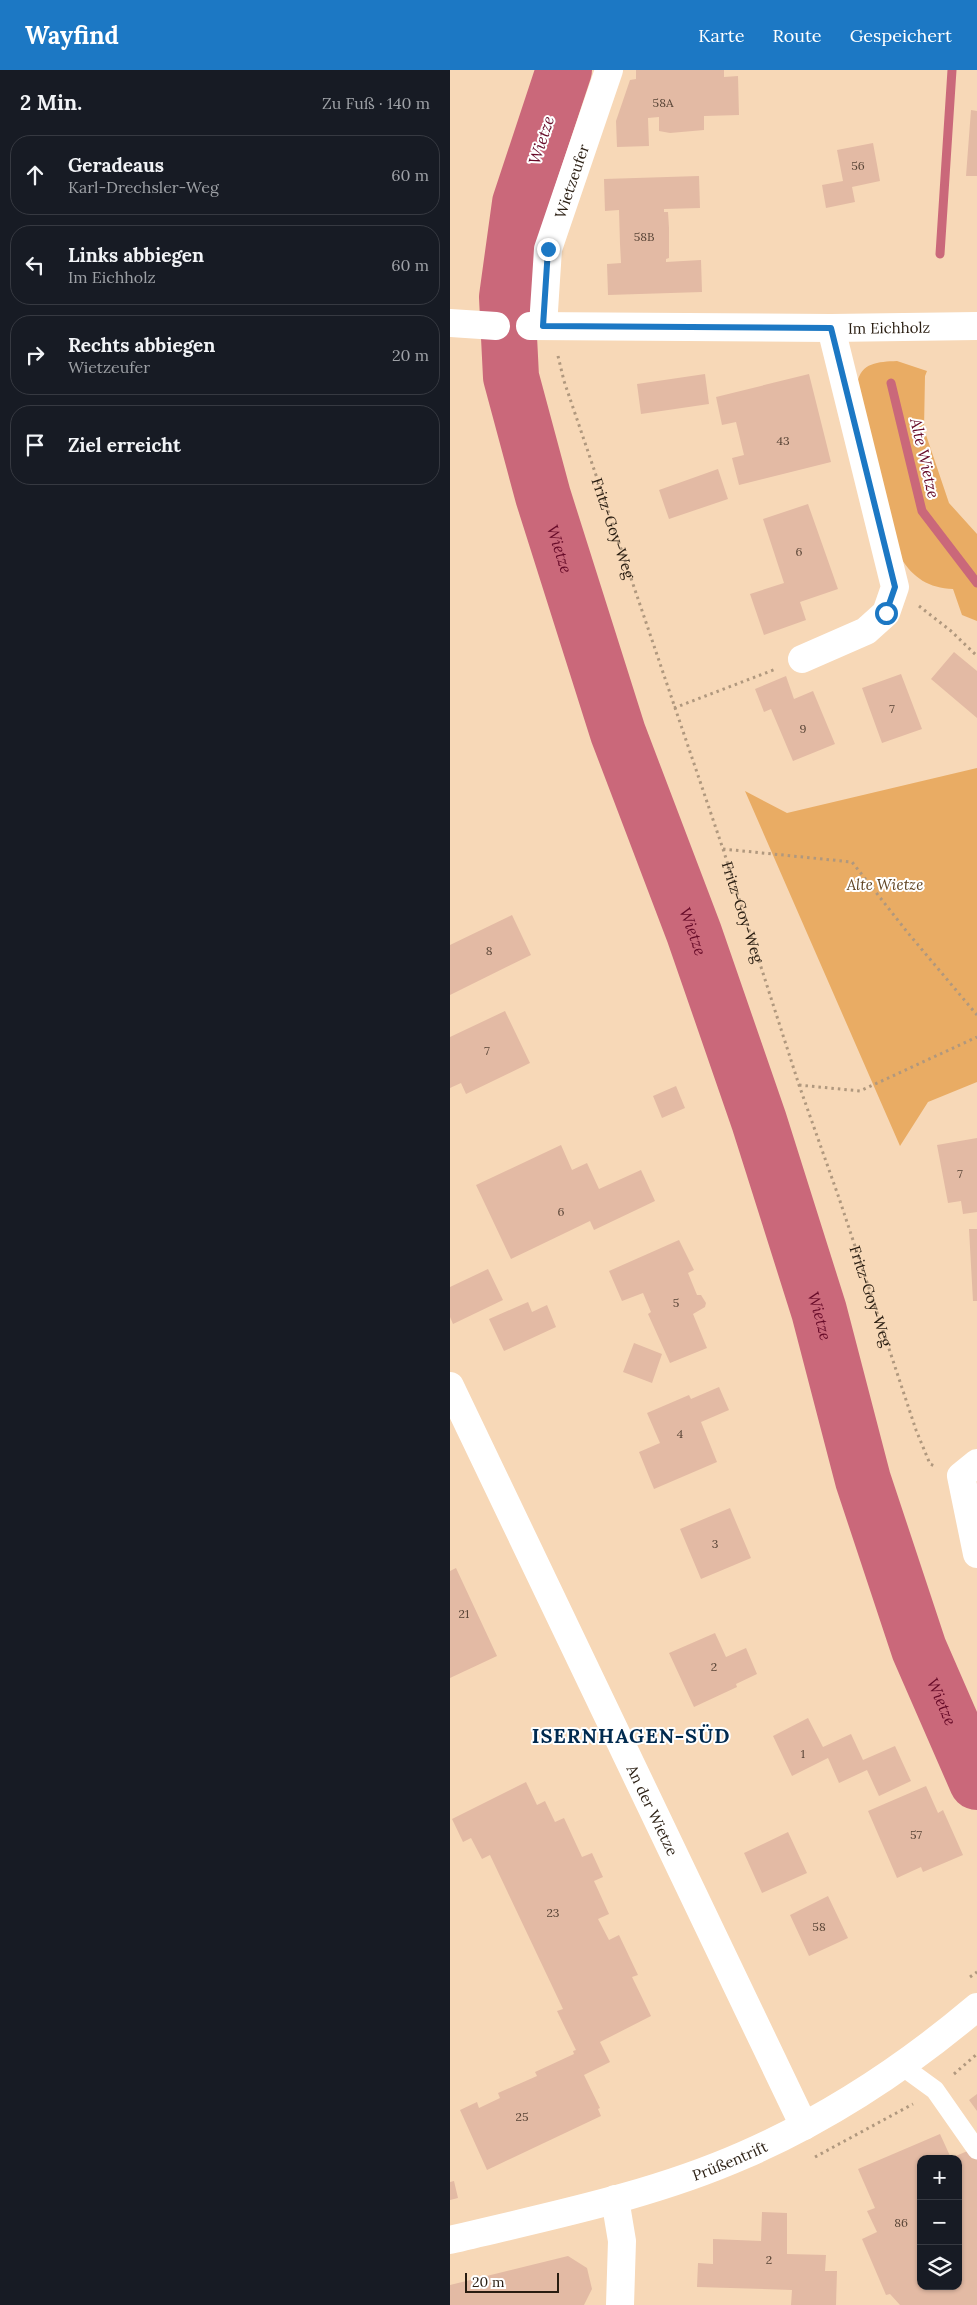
<!DOCTYPE html>
<html lang="de">
<meta charset="utf-8">
<style>
:root{--surface:#171b24;--page:#242831;--text:#f1f3f6;--muted:#9ea1a6;--line:#363941;--accent:#1c78c4}
body{margin:0;font-family:Lora,serif;background:var(--page);color:var(--text)}
.controls{position:absolute;right:15px;bottom:15px;display:grid;overflow:hidden;border-radius:10px;box-shadow:0 1px 4px #0004}
.controls button{width:45px;height:45px;display:grid;place-items:center;padding:0;border:0;border-bottom:1px solid var(--line);background:var(--surface);color:var(--text);font:25px sans-serif}
.scale{position:absolute;left:15px;bottom:12px;width:94px;box-sizing:border-box;padding-left:5px;border:2px solid #291d11;border-top:0;font-size:14px;line-height:18px;white-space:nowrap;color:#291d11;-webkit-text-stroke:4px #fff;paint-order:stroke}
.stop{position:absolute;width:15px;height:15px;margin:-11px;border:4px solid #1c78c4;border-radius:50%;background:#fff}
.stop.end{background:#1c78c4;border-color:#fff;box-shadow:0 1px 5px #0008}
.list{margin:0;padding:0;list-style:none}
h2{display:flex;justify-content:space-between;align-items:center;height:65px;margin:0;padding:0 20px;font-size:21px}
h2 small{font-size:16px;font-weight:400;color:var(--muted)}
.list li{display:grid;grid-template-columns:32px 1fr auto;gap:15px;align-items:center;box-sizing:border-box;height:80px;margin:0 10px 10px;padding:0 10px;border:1px solid var(--line);border-radius:20px}
.list b{display:block;font-size:19px;white-space:nowrap}
.list p{margin:0;font-size:16px;white-space:nowrap;color:var(--muted)}
.list em{font-size:16px;font-style:normal;color:var(--muted)}
.icon{flex:none;width:28px;height:28px;fill:none;stroke:currentColor;stroke-width:2;stroke-linecap:round;stroke-linejoin:round}
.map{position:relative;flex:none;width:527px;height:2235px;overflow:hidden}
header{display:flex;align-items:center;gap:30px;box-sizing:border-box;height:70px;padding:0 25px;background:var(--accent);color:#fff}
header strong{font-size:24px}
nav{display:flex;gap:28px;margin-inline-start:auto;font-size:18px}
main{display:flex}
aside{flex:1;background:var(--surface)}
.map>svg:first-child{display:block}
.green{fill:#e9ac64}
.lines{fill:none;stroke-linecap:round;stroke-linejoin:round}
.stream{stroke:#ca687a;stroke-width:9}
.river{stroke:#ca687a;stroke-width:56}
.building{fill:#e3baa4;fill-rule:evenodd}
.path{stroke:#b0987e;stroke-width:3;stroke-dasharray:2.5 4;stroke-linecap:butt}
.service{stroke:#fff;stroke-width:19}
.minor{stroke:#fff;stroke-width:28}
.secondary{stroke:#fff;stroke-width:28}
.route{stroke:#1c78c4;stroke-width:6}
.labels{text-anchor:middle;dominant-baseline:central;stroke-width:4;stroke-linejoin:round;paint-order:stroke}
.number-label{font-size:12px;fill:#584436}
.street-label{font-size:15px;fill:#291d11;stroke:#fff}
.park-label{font-size:15px;font-style:italic;fill:#5f4321;stroke:#fff}
.water-label{font-size:16px;font-style:italic;fill:#660a28;stroke:#fff}
.district-label{font-size:20px;font-weight:bold;letter-spacing:1px;fill:#002a4f;stroke:#fff}
</style>
<header>
<strong>Wayfind</strong>
<nav><a>Karte</a><a>Route</a><a>Gespeichert</a></nav>
</header>
<main>
<aside>
<h2>2 Min.<small>Zu Fuß · 140 m</small></h2>
<ul class="list">
<li><svg class="icon" aria-label="ahead" viewBox="0 0 24 24"><path d="M12 20V5M6 11l6-6 6 6"/></svg><div><b>Geradeaus</b><p>Karl-Drechsler-Weg</p></div><em>60 m</em></li>
<li><svg class="icon" aria-label="left" viewBox="0 0 24 24"><path d="M17 20v-9H6M10 6l-5 5 5 5"/></svg><div><b>Links abbiegen</b><p>Im Eichholz</p></div><em>60 m</em></li>
<li><svg class="icon" aria-label="right" viewBox="0 0 24 24"><path d="M7 20v-9h11M14 6l5 5-5 5"/></svg><div><b>Rechts abbiegen</b><p>Wietzeufer</p></div><em>20 m</em></li>
<li><svg class="icon" aria-label="arrive" viewBox="0 0 24 24"><path d="M6 21V4h12l-3 4 3 4H6"/></svg><div><b>Ziel erreicht</b></div></li>
</ul>
</aside>
<div class="map">
<svg width="527" height="2235" viewBox="0 0 527 2235">
<rect width="100%" height="100%" fill="#f7d8b7"/>
<path class="green" d="M447,291L477,301L475,306L474,359L499,433L527,464V551L512,545L503,519C479,518 463,508 451,488L407,314C411,292 428,292 447,291Z
M527,698V1012L478,1032L450,1076L295,721L337,743Z"/>
<g class="lines">
<path class="stream" d="M490,184L502,0
M441,313L472,441L527,513"/>
<path class="river" id="s1" d="M114,0L70,133L57,227L61,307L93,426L168,663L244,863L309,1051L369,1241L413,1410L469,1579L527,1712"/>
</g>
<path class="building" d="M186,0H274V7L288,6L289,45L254,46V60L220,63L209,61V47L198,48L199,76L167,77L166,51L180,10L186,9Z
M521,40L527,41V106H516Z
M423,73L430,111L402,117L405,132L376,138L372,115L393,111L387,80Z
M249,106L250,138L214,139V142H218L219,158V188L216,189V192L251,190L252,222L158,225L157,194L171,193L170,174L169,140L155,141L154,109Z
M255,304L259,334L191,344L187,314Z
M359,304L381,392L289,415L282,388L294,385L286,352L272,355L266,327Z
M268,399L278,429L219,449L209,420Z
M358,434L388,519L350,532L356,550L314,565L300,524L334,513L313,449Z
M504,582L527,601V648L481,609Z
M451,604L472,659L432,673L412,618Z
M336,606L344,629L363,621L385,674L343,691L321,639L314,642L305,619Z
M62,845L81,885L0,925V875Z
M55,941L80,993L16,1024L11,1013L0,1018V967Z
M226,1016L235,1038L212,1048L203,1026Z
M527,1068V1142L513,1144L511,1131L498,1133L487,1075Z
M111,1075L122,1100L137,1093L149,1119L191,1100L205,1131L144,1160L140,1151L61,1189L26,1115Z
M519,1159H527V1231H523Z
M229,1170L244,1200L238,1203L247,1225H251L256,1233L255,1237L243,1244L257,1278L220,1293L198,1244L201,1242L193,1223L172,1231L159,1201Z
M38,1199L53,1230L3,1254L0,1247V1217Z
M78,1232L82,1242L97,1235L106,1257L54,1281L39,1249Z
M184,1273L212,1284L202,1313L173,1302Z
M269,1317L279,1340L251,1352L267,1392L204,1419L189,1382L210,1373L197,1343L239,1325L241,1329Z
M280,1438L301,1488L251,1509L230,1459Z
M6,1498L47,1586L0,1608V1501Z
M265,1563L276,1587L296,1578L307,1604L286,1614L287,1617L244,1637L219,1583Z
M358,1648L373,1677L401,1664L413,1690L445,1676L461,1711L429,1726L417,1700L389,1713L378,1688L342,1706L323,1666Z
M76,1712L87,1735L95,1731L105,1752L114,1748L132,1787L142,1783L153,1807L144,1811L159,1844L148,1849L159,1870L169,1865L188,1905L182,1907L201,1946L150,1972L160,1992L134,2005L150,2038L148,2039L151,2046L37,2100L10,2040L27,2032L29,2038L50,2028L48,2023L87,2006L85,2002L124,1984L123,1981L126,1980L107,1941L113,1939L40,1785L32,1789L21,1768L13,1772L2,1749Z
M476,1716L488,1743L493,1740L513,1785L473,1802L471,1797L447,1808L418,1741Z
M338,1762L357,1803L312,1823L294,1783Z
M378,1826L398,1868L359,1886L340,1845Z
M527,2024V2041L519,2030Z
M490,2064L501,2088L527,2077V2235H450L440,2224L436,2225L412,2169L427,2162L417,2141L425,2138L408,2099ZM471,2089H508V2216H471Z
M4,2111L8,2128L0,2130V2112Z
M312,2142L337,2143V2184L376,2185L375,2201H387L386,2235H341L342,2220L247,2217L248,2193L263,2194V2169L311,2171Z
M118,2186L137,2198L142,2219L134,2235H0V2215Z"/>
<g class="lines">
<g class="path">
<path id="s2" d="M108,286L114,311L273,779L349,1015L389,1128L466,1360L480,1394L485,1396"/>
<path d="M469,536L501,561L527,586"/>
<path d="M224,638L326,599"/>
<path d="M273,779L402,792L458,863L527,945"/>
<path d="M349,1015L410,1021L527,967"/>
<path d="M520,1907L527,1902"/>
<path d="M504,2004L527,1984"/>
<path d="M365,2087L463,2034"/>
</g>
<path class="service" d="M452,1996L485,2020L527,2080"/>
<g class="minor">
<path d="M0,253L46,256"/>
<path id="s3" d="M80,256L381,258L527,256"/>
<path id="s4" d="M93,256L98,179L159,0"/>
<path d="M352,589L416,561L436,543L445,517L381,258"/>
<path id="s5" d="M0,1316L354,2056"/>
<path d="M527,1393L511,1406L527,1484"/>
<path d="M165,2129L172,2171L170,2235"/>
</g>
<path class="secondary" id="s6" d="M0,2170C99,2146 201,2126 294,2085C379,2048 456,1997 527,1937"/>
</g>
<g class="lines">
<path class="route" d="M98,179L93,256L381,258L445,517L436,543"/>
</g>
<g class="labels">
<g class="number-label">
<text x="213" y="32">58A</text>
<text x="408" y="95">56</text>
<text x="194" y="166">58B</text>
<text x="333" y="370">43</text>
<text x="349" y="481">6</text>
<text x="442" y="638">7</text>
<text x="353" y="658">9</text>
<text x="39" y="880">8</text>
<text x="37" y="980">7</text>
<text x="510" y="1103">7</text>
<text x="111" y="1141">6</text>
<text x="226" y="1232">5</text>
<text x="230" y="1363">4</text>
<text x="265" y="1473">3</text>
<text x="14" y="1543">21</text>
<text x="264" y="1596">2</text>
<text x="353" y="1683">1</text>
<text x="466" y="1764">57</text>
<text x="103" y="1842">23</text>
<text x="369" y="1856">58</text>
<text x="72" y="2046">25</text>
<text x="451" y="2152">86</text>
<text x="319" y="2189">2</text>
</g>
<g class="street-label">
<text stroke="none"><textPath href="#s4" startOffset="149">Wietzeufer</textPath></text>
<text stroke="none"><textPath href="#s3" startOffset="359">Im Eichholz</textPath></text>
<text stroke="none"><textPath href="#s2" startOffset="181">Fritz-Goy-Weg</textPath></text>
<text stroke="none"><textPath href="#s2" startOffset="586">Fritz-Goy-Weg</textPath></text>
<text stroke="none"><textPath href="#s2" startOffset="991">Fritz-Goy-Weg</textPath></text>
<text stroke="none"><textPath href="#s5" startOffset="470">An der Wietze</textPath></text>
<text stroke="none"><textPath href="#s6" startOffset="291">Prüßentrift</textPath></text>
</g>
<g class="park-label">
<text x="435" y="814">Alte Wietze</text>
</g>
<g class="water-label">
<text transform="translate(91 70) rotate(-72)">Wietze</text>
<text transform="translate(475 388) rotate(77)">Alte Wietze</text>
<text stroke="none"><textPath href="#s1" startOffset="494">Wietze</textPath></text>
<text stroke="none"><textPath href="#s1" startOffset="899">Wietze</textPath></text>
<text stroke="none"><textPath href="#s1" startOffset="1304">Wietze</textPath></text>
<text stroke="none"><textPath href="#s1" startOffset="1709">Wietze</textPath></text>
</g>
<g class="district-label">
<text x="181" y="1665">ISERNHAGEN-SÜD</text>
</g>
</g>
</svg>
<div class="controls">
<button>+</button>
<button>−</button>
<button><svg class="icon" aria-label="layers" viewBox="0 0 24 24"><path d="M12 4l9 5-9 5-9-5zM3 14l9 5 9-5"/></svg></button>
</div>
<div class="scale">20 m</div>
<div class="stop" style="left:436px;top:543px"></div>
<div class="stop end" style="left:98px;top:179px"></div>
</div>
</main>
